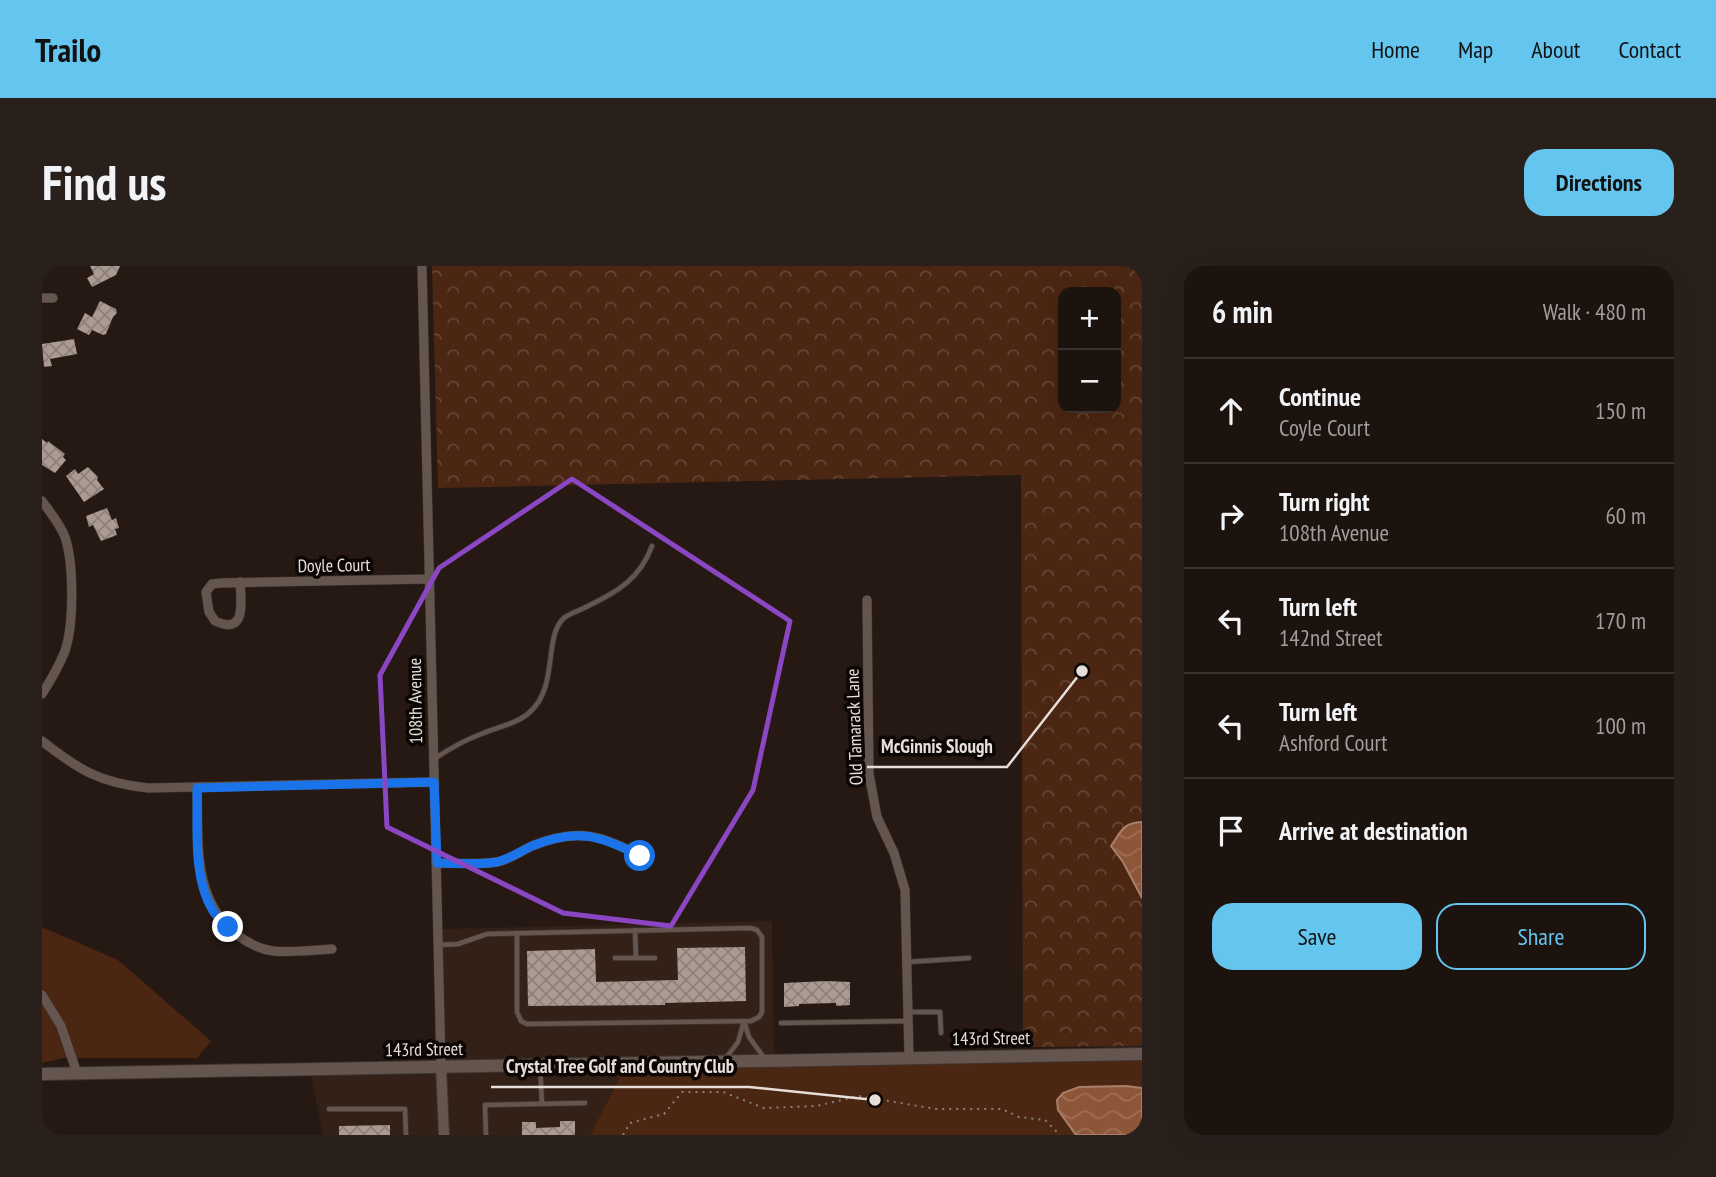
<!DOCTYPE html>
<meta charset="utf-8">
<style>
:root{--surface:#1c130e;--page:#29201c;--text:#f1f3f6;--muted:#a09e9e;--line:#3a322e;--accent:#64c5ee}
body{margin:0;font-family:"PT Sans Narrow",sans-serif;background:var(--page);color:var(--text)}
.controls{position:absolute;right:21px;top:21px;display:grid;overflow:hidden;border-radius:14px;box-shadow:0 7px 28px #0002}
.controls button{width:63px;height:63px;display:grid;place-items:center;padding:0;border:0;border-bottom:2px solid var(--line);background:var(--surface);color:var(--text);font:35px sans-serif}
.stop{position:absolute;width:21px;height:21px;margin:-16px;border:5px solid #1a73e8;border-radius:50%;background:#fff}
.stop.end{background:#1a73e8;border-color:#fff;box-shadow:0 2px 7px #0008}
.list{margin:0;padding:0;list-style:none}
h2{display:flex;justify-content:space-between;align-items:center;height:91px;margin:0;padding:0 28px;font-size:30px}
h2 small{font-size:23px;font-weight:400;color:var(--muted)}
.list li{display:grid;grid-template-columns:46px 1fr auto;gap:21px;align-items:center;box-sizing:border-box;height:105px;padding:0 28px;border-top:2px solid var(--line)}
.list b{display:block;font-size:26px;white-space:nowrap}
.list p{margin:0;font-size:23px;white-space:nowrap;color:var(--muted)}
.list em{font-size:23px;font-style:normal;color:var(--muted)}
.actions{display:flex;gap:14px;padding:21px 28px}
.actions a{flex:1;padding:16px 0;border:2px solid var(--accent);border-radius:21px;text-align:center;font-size:24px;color:var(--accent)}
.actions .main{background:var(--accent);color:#111}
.icon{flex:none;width:38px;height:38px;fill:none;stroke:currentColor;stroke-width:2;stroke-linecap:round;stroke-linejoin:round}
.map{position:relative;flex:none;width:1100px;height:869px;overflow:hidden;border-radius:21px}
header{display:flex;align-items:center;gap:42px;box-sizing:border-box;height:98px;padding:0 35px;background:var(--accent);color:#111}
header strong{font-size:33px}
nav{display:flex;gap:38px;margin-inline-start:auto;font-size:24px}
.intro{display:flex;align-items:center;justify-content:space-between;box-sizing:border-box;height:168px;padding:0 42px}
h1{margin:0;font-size:49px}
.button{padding:18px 32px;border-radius:21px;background:var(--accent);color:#111;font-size:24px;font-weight:700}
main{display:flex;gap:42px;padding:0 42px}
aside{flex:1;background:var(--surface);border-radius:21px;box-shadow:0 7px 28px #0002}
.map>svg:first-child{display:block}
.built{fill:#332118}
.grass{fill:#4b2612}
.park{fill:url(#park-crowns);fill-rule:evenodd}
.water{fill:url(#water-waves);stroke:#a97f69;stroke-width:2}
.building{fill:url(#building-cross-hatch)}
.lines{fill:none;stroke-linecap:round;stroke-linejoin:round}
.service-casing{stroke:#3e3532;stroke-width:6}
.minor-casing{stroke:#3e3532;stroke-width:10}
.tertiary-casing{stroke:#3e3532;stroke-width:12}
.secondary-casing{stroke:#3e3532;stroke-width:14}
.path{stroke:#8a7f7a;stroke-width:2;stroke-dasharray:2 5;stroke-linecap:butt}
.service{stroke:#64554e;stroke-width:4.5}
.minor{stroke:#64554e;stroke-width:9}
.tertiary{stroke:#64554e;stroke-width:10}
.secondary{stroke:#64554e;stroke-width:12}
.route{stroke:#1a73e8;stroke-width:9}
.marked{fill:none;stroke:#8b47c3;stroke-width:5;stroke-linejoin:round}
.labels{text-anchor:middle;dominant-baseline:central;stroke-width:7;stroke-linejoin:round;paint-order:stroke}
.street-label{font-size:18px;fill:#e7deda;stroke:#0b0604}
.leader{fill:none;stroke:#e7deda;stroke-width:2.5}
.callout-dot{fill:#e7deda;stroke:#0b0604;stroke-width:2.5}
.callout-label{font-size:19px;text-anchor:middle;font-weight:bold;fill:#e7deda;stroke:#0b0604;stroke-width:7;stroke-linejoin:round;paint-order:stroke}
</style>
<header>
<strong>Trailo</strong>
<nav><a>Home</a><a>Map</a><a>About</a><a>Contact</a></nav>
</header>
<div class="intro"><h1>Find us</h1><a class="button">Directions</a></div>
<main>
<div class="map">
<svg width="1100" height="869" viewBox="0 0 1100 869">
<defs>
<pattern id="park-crowns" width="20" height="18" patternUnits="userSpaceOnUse" patternTransform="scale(1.75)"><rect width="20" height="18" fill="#4b2612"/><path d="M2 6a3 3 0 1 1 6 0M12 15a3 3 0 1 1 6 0" fill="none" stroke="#654534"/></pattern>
<pattern id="water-waves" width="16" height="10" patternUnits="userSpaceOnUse" patternTransform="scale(1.75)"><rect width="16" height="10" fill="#8e5639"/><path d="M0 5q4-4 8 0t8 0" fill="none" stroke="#9e6e55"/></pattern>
<pattern id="building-cross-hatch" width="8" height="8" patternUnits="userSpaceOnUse" patternTransform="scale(1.75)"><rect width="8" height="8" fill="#ab9a92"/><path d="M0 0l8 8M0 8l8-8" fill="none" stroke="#8c807a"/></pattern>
</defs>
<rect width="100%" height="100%" fill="#261913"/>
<path class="built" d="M730,655L732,789L402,797L400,663Z
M584,800L548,869H405L403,804Z
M395,804L398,869H281L268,806Z"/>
<path class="grass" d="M0,661L76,694L169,775L155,792H22L0,797Z
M1100,792V869H548L584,800Z"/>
<path class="park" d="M390,0H1100V780L981,781L979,209L396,222ZM1021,26H1074V142H1021Z"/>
<path class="water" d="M1100,556V632L1081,596L1069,580C1079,566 1080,557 1100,556Z
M1084,820L1100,822V869H1034L1016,844L1015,834L1021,827L1037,821Z"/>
<path class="building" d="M48,0H78L74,9L50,21L45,12L52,8Z
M58,35L74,43L75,47L71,51L64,68L61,69L50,64L47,69L35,63L43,47L50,51Z
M32,73L35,88L8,93L10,100L2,101L0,78Z
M0,173L5,177L6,175L23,188L21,191L24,194L13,207L0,199Z
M46,201L56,211L55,214L62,223L42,236L24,210L33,203L36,208Z
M65,242L70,254L74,252L77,262L73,263L75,269L59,275L51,259L47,261L44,250Z
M703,681L704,735L623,737V739L486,740L485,685L553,683L554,716L636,714L635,682Z
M784,715L808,716V739L794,740V737L757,738V740L742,741V717Z
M518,855H533V869H480V856H494V862L518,861Z
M348,859V869H297V860Z"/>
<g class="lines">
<g class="service-casing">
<path id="service" d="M392,493C407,483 423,474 439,468C455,461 475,458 488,446C517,420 501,371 522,352C528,347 539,344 546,340C575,326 598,313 610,280
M398,679L416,678L445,668L708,662L715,664L720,671V746L717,751L709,755L485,758L479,755L475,746V667
M573,692H594L593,664
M594,692H613
M866,696L927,692
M868,746H898L899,767
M739,757L866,755
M684,792L696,776L702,755L707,771L723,793
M498,800L500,838
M287,843H363L364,869
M444,869L443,839L543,837"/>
</g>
<g class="minor-casing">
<path id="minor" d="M380,0L399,800
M0,32H11
M0,235C8,246 18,258 23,271C32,298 32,358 23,385C17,400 9,414 0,428
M198,316C199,335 205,370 173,355L167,346L164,326L170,318L179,317L387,313
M825,334L827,508L835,551L852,587L863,624L867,791
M0,475C37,504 58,517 106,522L392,516
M155,522C157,573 149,631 193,667C204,676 216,683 231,685C250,687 271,684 290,683
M395,597C415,597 435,599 455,596C467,594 479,585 490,580C534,562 558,568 598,590
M0,729L19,760L35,807"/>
</g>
<g class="tertiary-casing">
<path id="tertiary" d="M399,800L402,869"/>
</g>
<g class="secondary-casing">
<path id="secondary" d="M0,808L1100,788"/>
</g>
<path class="path" d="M581,869L588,857L622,848L640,826H681L722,842L774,840L817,830L894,843H960L977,851L1003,854L1018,869"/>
<use href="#service" class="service"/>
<use href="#minor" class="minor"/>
<use href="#tertiary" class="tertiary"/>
<use href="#secondary" class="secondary"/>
</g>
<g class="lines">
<path class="route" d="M186,661C181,656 175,651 171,645C150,611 156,560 155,522L392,516L395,597C415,597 435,599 455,596C467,593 479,585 490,580C534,562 558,569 598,590"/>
</g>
<path class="marked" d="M530,213L748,355L711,524L629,660L521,647L345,561L338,409L397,302Z"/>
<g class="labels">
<g class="street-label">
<text transform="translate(292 299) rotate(-1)">Doyle Court</text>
<text transform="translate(373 435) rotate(-91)">108th Avenue</text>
<text transform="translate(812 461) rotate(-92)">Old Tamarack Lane</text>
<text transform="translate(949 772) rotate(-1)">143rd Street</text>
<text transform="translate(382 783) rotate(-1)">143rd Street</text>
</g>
</g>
<path class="leader" d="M1040 405L965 501H825M833 834L707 821H449"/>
<g class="callout-dot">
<circle cx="1040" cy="405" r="7"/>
<circle cx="833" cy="834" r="7"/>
</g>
<g class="callout-label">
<text x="895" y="487">McGinnis Slough</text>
<text x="578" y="807">Crystal Tree Golf and Country Club</text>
</g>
</svg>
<div class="controls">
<button>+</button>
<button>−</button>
</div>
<div class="stop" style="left:598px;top:590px"></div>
<div class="stop end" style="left:186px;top:661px"></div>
</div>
<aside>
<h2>6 min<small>Walk · 480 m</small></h2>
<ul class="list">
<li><svg class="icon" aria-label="ahead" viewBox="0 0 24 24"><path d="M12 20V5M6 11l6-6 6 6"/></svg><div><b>Continue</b><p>Coyle Court</p></div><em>150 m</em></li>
<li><svg class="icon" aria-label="right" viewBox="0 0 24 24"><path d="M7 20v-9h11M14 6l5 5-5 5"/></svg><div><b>Turn right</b><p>108th Avenue</p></div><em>60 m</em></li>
<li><svg class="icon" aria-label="left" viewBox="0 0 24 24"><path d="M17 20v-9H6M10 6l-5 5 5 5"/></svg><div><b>Turn left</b><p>142nd Street</p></div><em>170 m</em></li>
<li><svg class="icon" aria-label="left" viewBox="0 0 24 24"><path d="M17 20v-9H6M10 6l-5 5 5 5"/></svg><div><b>Turn left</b><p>Ashford Court</p></div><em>100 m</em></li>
<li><svg class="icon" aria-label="arrive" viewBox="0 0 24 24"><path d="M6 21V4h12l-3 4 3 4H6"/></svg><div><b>Arrive at destination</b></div></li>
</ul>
<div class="actions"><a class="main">Save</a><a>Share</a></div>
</aside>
</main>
